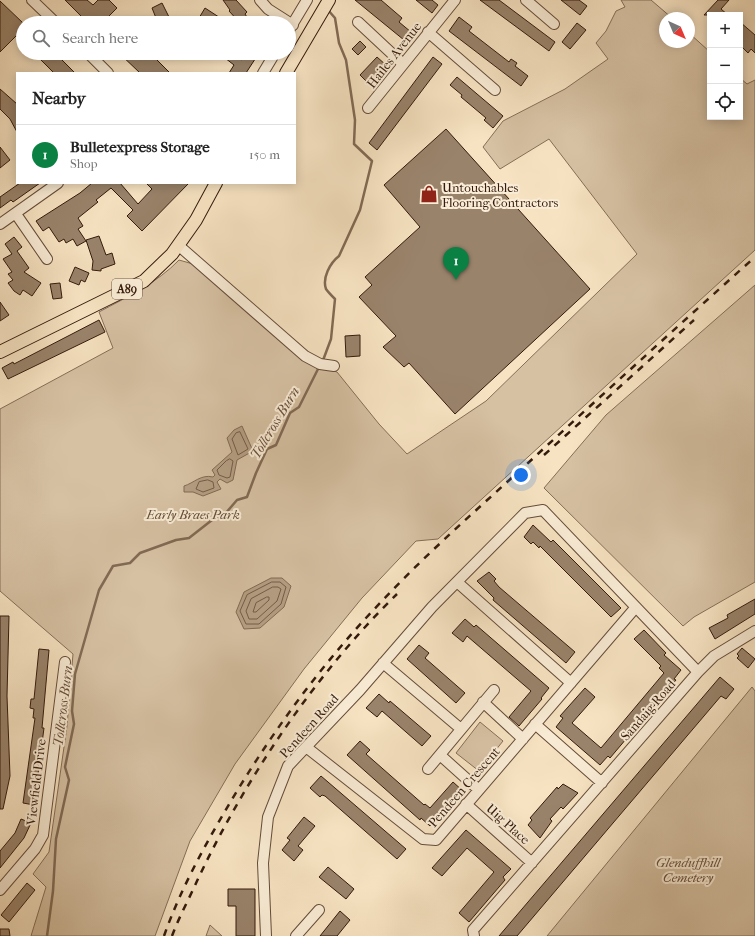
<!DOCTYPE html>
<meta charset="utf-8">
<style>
:root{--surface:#fff;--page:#f6f6f6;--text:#222;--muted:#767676;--line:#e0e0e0;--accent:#0b8043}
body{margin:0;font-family:"IM FELL French Canon",serif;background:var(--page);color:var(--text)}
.controls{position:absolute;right:12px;top:12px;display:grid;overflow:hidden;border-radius:0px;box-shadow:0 2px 10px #0003}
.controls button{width:36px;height:36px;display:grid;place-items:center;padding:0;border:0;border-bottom:1px solid var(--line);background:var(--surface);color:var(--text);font:20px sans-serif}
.compass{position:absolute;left:659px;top:12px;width:36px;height:36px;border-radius:50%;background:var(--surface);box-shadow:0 2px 10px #0003;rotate:136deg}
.you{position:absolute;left:521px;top:475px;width:14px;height:14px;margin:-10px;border:3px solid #fff;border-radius:50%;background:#1a73e8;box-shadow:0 0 0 6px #1a73e833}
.badge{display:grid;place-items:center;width:26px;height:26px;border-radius:50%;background:var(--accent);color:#fff;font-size:13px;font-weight:700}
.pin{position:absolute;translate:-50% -33px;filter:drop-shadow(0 1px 2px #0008)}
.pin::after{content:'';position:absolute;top:21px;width:14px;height:12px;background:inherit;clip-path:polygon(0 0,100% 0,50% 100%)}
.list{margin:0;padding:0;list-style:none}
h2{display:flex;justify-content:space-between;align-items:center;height:52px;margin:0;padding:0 16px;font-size:17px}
h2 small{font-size:13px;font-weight:400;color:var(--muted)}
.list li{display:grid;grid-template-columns:26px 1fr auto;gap:12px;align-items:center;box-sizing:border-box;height:60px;padding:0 16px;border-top:1px solid var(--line)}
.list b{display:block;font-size:15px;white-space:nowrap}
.list p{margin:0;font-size:13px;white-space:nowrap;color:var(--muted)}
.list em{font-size:13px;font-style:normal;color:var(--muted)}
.icon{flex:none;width:22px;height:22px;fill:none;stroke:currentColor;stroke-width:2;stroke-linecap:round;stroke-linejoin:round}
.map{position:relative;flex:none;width:755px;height:936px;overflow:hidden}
.search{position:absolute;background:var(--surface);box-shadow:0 2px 10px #0003;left:16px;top:16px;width:280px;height:44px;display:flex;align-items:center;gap:10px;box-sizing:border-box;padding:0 14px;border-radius:22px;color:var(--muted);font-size:15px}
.panel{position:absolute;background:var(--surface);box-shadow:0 2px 10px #0003;left:16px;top:72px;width:280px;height:112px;border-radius:0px}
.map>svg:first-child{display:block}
.green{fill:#d6c1a3;stroke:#856e58}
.water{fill:#b59f84;stroke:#816a54}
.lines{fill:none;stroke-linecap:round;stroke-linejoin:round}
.shore{stroke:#745c48;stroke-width:1}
.stream{stroke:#816a54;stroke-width:2.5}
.building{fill:#99836b;stroke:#341a0c}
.minor-casing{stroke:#654c3a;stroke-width:12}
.major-casing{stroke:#341a0c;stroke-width:14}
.minor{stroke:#faedd7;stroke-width:10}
.major{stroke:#f7e3c2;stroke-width:12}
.rail{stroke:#341a0c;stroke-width:2.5;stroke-dasharray:7 7;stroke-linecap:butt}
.labels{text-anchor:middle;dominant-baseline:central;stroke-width:4;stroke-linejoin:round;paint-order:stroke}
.shield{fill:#faedd7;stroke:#6f5949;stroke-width:1}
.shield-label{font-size:12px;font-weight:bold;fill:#341a0c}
.street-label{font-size:13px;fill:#341a0c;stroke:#faedd7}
.poi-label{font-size:13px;fill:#341a0c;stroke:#faedd7;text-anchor:start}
.park-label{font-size:13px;font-style:italic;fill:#654c39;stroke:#faedd7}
.water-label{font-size:14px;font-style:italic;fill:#684f3c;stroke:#faedd7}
</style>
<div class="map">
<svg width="755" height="936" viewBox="0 0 755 936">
<rect width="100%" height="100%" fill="#f7e3c2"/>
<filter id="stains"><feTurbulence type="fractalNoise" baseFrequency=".005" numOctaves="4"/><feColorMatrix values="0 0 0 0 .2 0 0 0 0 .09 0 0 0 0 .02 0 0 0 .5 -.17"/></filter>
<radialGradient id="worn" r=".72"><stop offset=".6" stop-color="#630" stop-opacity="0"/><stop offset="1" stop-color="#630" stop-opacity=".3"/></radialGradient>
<path class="green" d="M621,0H651L672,18H665V42H689V33L710,52V117H740V78L747,84L755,80V250L438,539L416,541L362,598L304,669L235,764L190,841L155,936H31L46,887L33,874L49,852L67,726L73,654L0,591V409L113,348L99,312C127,297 157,283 179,260L193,264L306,362L337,372L379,424L407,454L486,401L637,254L549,139L500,169L483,147L503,121L565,89L608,59L596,43L606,31L616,11L625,7Z
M755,285V582L694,617L683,626L544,488L606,415Z
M752,687L755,691V936H547Z
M480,722L503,741L479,771L456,753Z
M210,925L222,936H206Z"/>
<path class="water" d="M242,426L253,451L237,460L233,480L227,483L220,479L217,482L221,489L203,496L193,492H184V486C194,483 201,474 213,477L215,475L212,470L232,452L227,438L234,430Z
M271,578H282L291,586L284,607L260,628L244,629L236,612L244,592Z"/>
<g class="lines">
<path class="shore" d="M240,432L248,449L238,455L232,439L236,433Z
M230,459L233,461L230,477L227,478L219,475L217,470L226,461Z
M208,480L213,482L214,488L203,492L196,489L199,482Z
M272,582H280L286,587L281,604L259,624H246L240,611L247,595Z
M273,587H278L281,589L277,601L257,619H249L246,611L251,599Z
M267,597H269V600L256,612H253L256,603Z"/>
<path class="stream" d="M322,363L331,339L335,299C332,296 328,292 326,289C322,278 330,263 339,256L360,210L372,161L354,144L355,120L346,60L339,43L335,18L328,10
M47,936L53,891L56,839L69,780L65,767L74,724L72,711L75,674L99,590L113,566L130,563L140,553L176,540L189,538L212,520L225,514L237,500L247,497L256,473L267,449L276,445L290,413L299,407L319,367"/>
</g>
<path class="building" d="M65,0H87L93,5L98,0H109L117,8L106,19L110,23H88Z
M223,0H236L247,12L245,14L247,17L240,23L229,11L230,10Z
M355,0H381L402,18L399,22L411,32L404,40Z
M416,0H432L438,5L432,13Z
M480,0H499L555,42L549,51Z
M561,0H579L587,6L580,15Z
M718,0H729L721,9L728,15H704Z
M0,1L23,23V43L16,36L0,52Z
M162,3L170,19L158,23L152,8Z
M205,8L228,23H196Z
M459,17L472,27L469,31L509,62L511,59L517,63L515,66L528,76L521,86L449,31Z
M740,22L755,35V53L751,49L748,53L740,45Z
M577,23L586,30L570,49L562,42Z
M360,41L366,47L358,55L352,49Z
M34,53H55L75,73H54Z
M119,53H150L170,73H140Z
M228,53H232L242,60L247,53H259L246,73H229L234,65L225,58Z
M377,57L386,65L369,84L360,75Z
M433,57L442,64L377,150L369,143Z
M457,77L503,116L493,128L484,120L486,118L461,97L462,95L450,85Z
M0,89L17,104V132L10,119L0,109Z
M446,129L590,289L455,414L409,363L404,367L383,347L396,336L359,297L372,285L365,277L420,227L384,185Z
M0,147L10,160L0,168Z
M20,183H40L13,202L11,200L0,208V197Z
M92,183H120L138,204L152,189L146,183H189L142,231L127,216L133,210L111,188L96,200L98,202L78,218L83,226L78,229L86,241L77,246L73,239L66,243L64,239L59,242L49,227L43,231L36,221L80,193Z
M99,236L106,255L112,253L115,264L101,269V271L92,270L93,261L86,240Z
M14,237L22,247L17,251L29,268L24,272L41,283L32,296L23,290L20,295L14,291L8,283L13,280L8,274L12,272L3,259L12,254L5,244Z
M75,267L89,273L85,282L81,280L79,285L69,281Z
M60,283L62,298L53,299L50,284Z
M0,302L9,315L0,321Z
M99,320L105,332L8,379L2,368L13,362L14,364Z
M360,335V356L346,357L345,336Z
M533,525L551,542L553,540L621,608L611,617L540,546L539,548L533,542L531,544L524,537Z
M489,572L496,579L494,581L499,587L575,652L566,663L493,600L494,598L477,581Z
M755,599V614L715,639L709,628L728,618L727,615Z
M0,616H9L7,696L10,776L3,809H0Z
M465,619L474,627L476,625L549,688L541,698L542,699L519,726L509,717L531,691L467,636L463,642L452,633Z
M644,630L666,653L664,655L681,670L674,679L676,680L610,758L608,756L600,765L556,727L563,718L560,716L585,688L595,697L572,723L601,748L664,673L659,668L661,666L634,639Z
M419,645L429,653L425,658L465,693L456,703L407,659Z
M742,648L755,659L748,668L737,658L739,656L737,654Z
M39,649L49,650L42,728H44L34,805L23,803L35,718H33L34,709L30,708L31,699H34Z
M720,677L734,689L726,699L721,696L517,936H499Z
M379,694L389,703L390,701L431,736L422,746L382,711L377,717L366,708Z
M360,741L370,750L366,754L424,805L425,804L430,808L453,782L463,791L430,826L421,818L420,820L347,755Z
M321,776L406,849L397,859L325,796L322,795L320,797L310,788Z
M563,784L578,793L563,809L561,807L550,819L552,821L540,838L528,825L532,820L530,818L557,787L558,789Z
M304,817L315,826L298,846L303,850L294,861L282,850L290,840L287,838Z
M21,819L31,823L24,838L0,868V851L15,833Z
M466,830L511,869L503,877L505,880L469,922L459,913L494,872L467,848L442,876L432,868Z
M328,867L354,889L346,899L319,877Z
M27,883L35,890L9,922L1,915Z
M228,889H255V936H236V906H228Z
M340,911L350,920L337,936H320Z
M0,929H9L10,936H0Z"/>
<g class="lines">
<g class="minor-casing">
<path id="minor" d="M32,0L56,23
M260,0L268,9L293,25
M526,0L554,24
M358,22L403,64
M289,30L307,0
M428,32L495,90
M88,53L108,73
M263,73L275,53
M368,108L455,0
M16,214L47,259
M0,224L58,183
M178,245L305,356L320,364L334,366
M457,582L571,683
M383,663L461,729
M698,672L714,656L755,631
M483,702L523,739
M535,724L602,783
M306,747L423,839L436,840L636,607
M440,755L479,790
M428,769L494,690
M466,804L532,863
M0,890L35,849L43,835L65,662
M266,936L263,863L268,817L288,766L360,690L432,607L525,513L543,510L698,672L473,930L474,936
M296,936L319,910"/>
</g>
<g class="major-casing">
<path id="major" d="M286,73L329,0
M0,352L144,281L172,254L196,220L216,183"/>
</g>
<use href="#minor" class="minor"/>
<use href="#major" class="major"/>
<path class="rail" d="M544,455L694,320
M164,936C180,890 206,843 231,801C274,729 324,661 382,601C428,552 479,508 528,463C603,394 679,325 755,257
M172,936C179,917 189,899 197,881C245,779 316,673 397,594"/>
</g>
<defs>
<g id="shop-bare" transform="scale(1.38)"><path d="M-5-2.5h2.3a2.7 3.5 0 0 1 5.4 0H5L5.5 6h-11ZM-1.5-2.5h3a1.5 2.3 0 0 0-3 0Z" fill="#8f2418" stroke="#faedd7" stroke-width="2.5" paint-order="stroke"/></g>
</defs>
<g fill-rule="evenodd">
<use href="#shop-bare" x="429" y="194"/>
</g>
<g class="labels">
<rect class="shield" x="112" y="279" width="30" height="20" rx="3"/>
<g class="shield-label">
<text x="127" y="289">A89</text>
</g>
<g class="street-label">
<text transform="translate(394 55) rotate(-52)">Hailes Avenue</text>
<text transform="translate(648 710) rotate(-49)">Sandaig Road</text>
<text transform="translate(309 726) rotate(-48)">Pendeen Road</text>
<text transform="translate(36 782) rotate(-83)">Viewfield Drive</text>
<text transform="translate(464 787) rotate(-49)">Pendeen Crescent</text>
<text transform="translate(508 824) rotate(42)">Uig Place</text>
</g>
<g class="poi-label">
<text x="442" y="187">Untouchables<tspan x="442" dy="15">Flooring Contractors</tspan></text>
</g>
<g class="park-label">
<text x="193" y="514">Early Braes Park</text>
<text x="688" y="862">Glenduffhill<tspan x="688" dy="15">Cemetery</tspan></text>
</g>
<g class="water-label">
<text transform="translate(275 423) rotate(-59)">Tollcross Burn</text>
<text transform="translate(63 706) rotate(-83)">Tollcross Burn</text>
</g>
</g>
<rect width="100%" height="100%" filter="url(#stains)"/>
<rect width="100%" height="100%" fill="url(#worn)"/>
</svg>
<div class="controls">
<button>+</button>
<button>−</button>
<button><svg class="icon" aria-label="locate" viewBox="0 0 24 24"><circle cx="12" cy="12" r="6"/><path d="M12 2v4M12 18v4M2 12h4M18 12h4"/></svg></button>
</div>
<svg class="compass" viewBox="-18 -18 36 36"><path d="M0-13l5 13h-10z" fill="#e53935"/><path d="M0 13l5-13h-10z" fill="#767676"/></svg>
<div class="you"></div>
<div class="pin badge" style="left:456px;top:280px">1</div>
<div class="search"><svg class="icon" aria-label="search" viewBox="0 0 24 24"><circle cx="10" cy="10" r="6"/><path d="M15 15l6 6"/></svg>Search here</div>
<section class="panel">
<h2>Nearby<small></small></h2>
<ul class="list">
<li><span class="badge">1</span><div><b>Bulletexpress Storage</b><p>Shop</p></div><em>150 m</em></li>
</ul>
</section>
</div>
